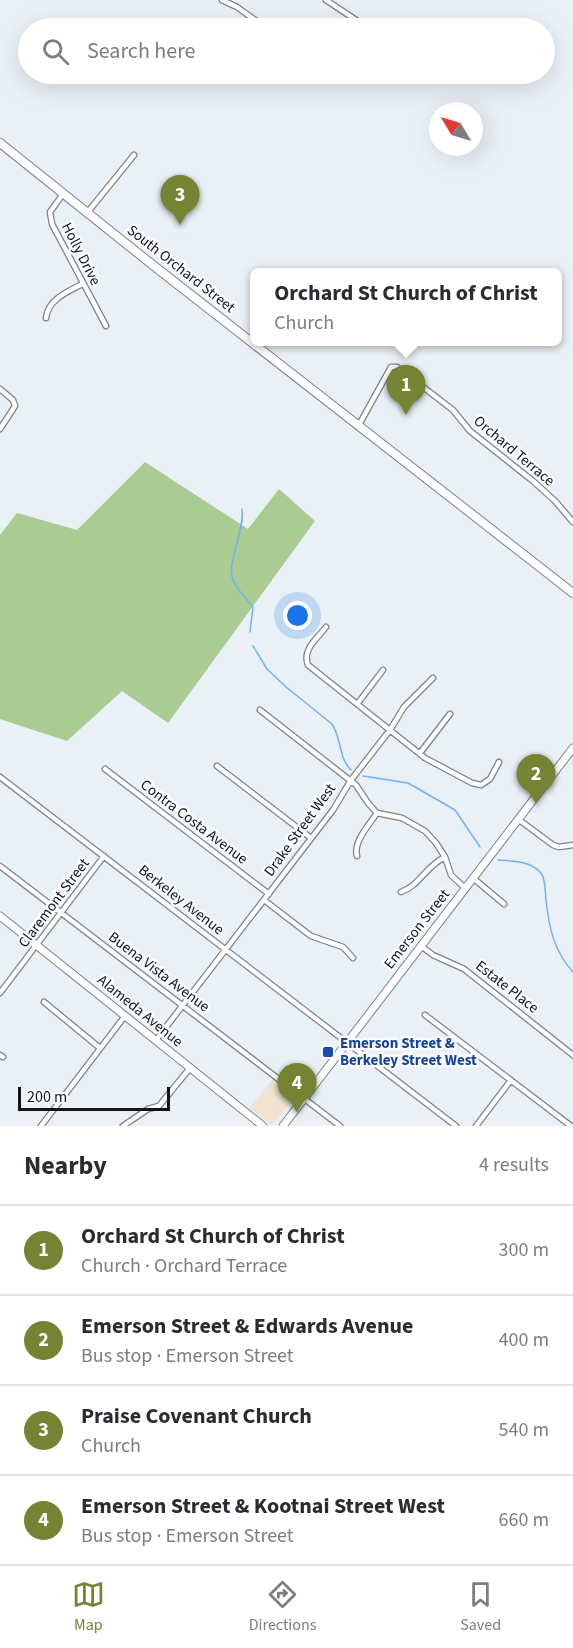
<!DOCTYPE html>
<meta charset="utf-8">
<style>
:root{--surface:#fff;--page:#f2f2f3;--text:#2b2b33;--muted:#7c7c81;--line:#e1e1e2;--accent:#748432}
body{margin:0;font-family:"Source Sans 3",sans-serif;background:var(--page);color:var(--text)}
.compass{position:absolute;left:429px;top:102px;width:54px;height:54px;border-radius:50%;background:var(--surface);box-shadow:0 6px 24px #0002;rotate:308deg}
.scale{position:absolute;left:18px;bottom:15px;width:152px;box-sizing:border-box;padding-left:6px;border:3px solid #131517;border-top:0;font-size:16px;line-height:21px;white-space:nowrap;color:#131517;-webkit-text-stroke:4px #fafcff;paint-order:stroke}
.you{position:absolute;left:298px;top:616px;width:21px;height:21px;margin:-15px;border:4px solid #fff;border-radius:50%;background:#1a73e8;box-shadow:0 0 0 9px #1a73e833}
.badge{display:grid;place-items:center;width:39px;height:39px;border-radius:50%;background:var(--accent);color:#fff;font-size:20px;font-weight:700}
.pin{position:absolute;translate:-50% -50px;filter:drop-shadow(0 2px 3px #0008)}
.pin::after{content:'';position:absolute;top:32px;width:21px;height:18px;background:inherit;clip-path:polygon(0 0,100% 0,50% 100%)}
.popup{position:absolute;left:250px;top:268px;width:312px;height:78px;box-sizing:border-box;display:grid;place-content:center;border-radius:9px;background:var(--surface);filter:drop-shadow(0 2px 4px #0005);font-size:20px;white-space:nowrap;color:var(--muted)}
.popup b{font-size:22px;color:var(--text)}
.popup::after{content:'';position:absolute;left:50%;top:100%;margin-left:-12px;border:12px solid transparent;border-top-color:var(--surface)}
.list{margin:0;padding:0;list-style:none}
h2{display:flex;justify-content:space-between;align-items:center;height:78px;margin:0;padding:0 24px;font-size:26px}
h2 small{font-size:20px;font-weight:400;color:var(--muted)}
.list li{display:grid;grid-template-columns:39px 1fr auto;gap:18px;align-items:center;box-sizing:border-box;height:90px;padding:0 24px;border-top:2px solid var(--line)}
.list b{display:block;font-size:22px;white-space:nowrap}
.list p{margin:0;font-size:20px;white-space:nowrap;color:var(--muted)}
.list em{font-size:20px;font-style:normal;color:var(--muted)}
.icon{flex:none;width:33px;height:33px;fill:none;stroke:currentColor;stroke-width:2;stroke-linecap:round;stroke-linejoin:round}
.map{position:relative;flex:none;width:573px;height:1126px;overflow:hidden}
.search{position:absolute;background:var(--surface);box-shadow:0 6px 24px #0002;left:18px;right:18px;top:18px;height:66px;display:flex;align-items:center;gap:15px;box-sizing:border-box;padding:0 21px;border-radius:33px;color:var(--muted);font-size:22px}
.sheet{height:438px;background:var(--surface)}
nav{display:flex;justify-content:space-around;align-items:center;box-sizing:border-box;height:84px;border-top:2px solid var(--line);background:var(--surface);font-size:16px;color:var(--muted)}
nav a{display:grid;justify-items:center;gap:3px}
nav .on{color:var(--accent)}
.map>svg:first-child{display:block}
.commercial{fill:#f1e3d0}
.green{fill:#aacb91}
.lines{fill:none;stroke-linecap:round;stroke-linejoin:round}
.stream{stroke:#73b1f6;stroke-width:1.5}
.street-casing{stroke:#7d8389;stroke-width:7}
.secondary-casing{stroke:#7d8389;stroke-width:9}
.primary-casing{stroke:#7d8389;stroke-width:10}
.street{stroke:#fff;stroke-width:4.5}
.secondary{stroke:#fff;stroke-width:7}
.primary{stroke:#fff;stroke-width:8}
.transit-dot{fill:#1a4fb4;stroke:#fafcff;stroke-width:2}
.labels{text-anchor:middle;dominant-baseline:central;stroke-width:5;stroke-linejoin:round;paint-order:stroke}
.street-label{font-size:15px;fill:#131517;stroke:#fafcff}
.transit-label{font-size:15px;font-weight:bold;fill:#164399;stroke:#fafcff;text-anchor:start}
</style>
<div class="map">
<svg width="573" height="1126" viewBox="0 0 573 1126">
<rect width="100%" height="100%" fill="#e9f0f6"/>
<path class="commercial" d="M273,1079L295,1097L272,1125L250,1108Z"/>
<path class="green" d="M145,462L248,529L279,489L315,521L168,723L122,691L67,741L0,719V535L17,513L77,530Z"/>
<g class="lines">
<path class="stream" d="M242,509C245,531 226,564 233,580C237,590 247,599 253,607L250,632
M253,646L267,669L286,687L332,724C342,739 338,757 351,770
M363,776L408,783L455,810L480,847
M498,860C513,861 531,861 541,873C546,880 545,892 546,900C549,928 554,951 573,972"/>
<g class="street-casing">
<path id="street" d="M222,0L237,7L266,28
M326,0L368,28
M63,194L50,212L52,224L106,326
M87,213L134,155
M46,318C48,299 68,292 82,284
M0,389L13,400L15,406L0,429
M359,425L391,367H397L453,410L470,431L533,481L555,501L573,522
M326,627C317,639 302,649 308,665L425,758L472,783L481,785L490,779L499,762
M358,703L383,670
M260,710L356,785L368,803L377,813L402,818L425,831L436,843L445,857L451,875L465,888
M420,753L450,714
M217,766L311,838
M105,769L269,894
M0,777L456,1126
M518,819L553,845L559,847L573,845
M357,856C353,842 369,825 377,813
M0,866L340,1126
M473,878L504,904
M401,892C419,886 426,866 445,857
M264,900L311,936L343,947L353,958
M421,946L433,955L464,969L573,1055
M0,993L104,856
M44,1002L100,1048
M425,1015L571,1126
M156,1040L333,810L351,780L390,730L404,707L433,678
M0,1055L3,1057
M41,1126L125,1016
M123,1126L148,1109L159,1106L190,1068
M476,1126L511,1080"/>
</g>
<g class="secondary-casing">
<path id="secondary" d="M0,916L263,1126
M283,1126L573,748"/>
</g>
<g class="primary-casing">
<path id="primary" d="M0,143L154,266L573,593"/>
</g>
<use href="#street" class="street"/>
<use href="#secondary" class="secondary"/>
<use href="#primary" class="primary"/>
</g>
<rect class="transit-dot" x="322" y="1046" width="12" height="12" rx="3"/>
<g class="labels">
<g class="street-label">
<text transform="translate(81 254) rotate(63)">Holly Drive</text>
<text transform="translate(181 269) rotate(38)">South Orchard Street</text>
<text transform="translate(514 451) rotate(40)">Orchard Terrace</text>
<text transform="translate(194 822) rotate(37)">Contra Costa Avenue</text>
<text transform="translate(300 830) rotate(-54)">Drake Street West</text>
<text transform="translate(181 900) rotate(38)">Berkeley Avenue</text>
<text transform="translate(54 903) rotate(-53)">Claremont Street</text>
<text transform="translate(417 929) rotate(-52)">Emerson Street</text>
<text transform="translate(159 972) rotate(37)">Buena Vista Avenue</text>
<text transform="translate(507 987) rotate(38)">Estate Place</text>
<text transform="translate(140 1011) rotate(39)">Alameda Avenue</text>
</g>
<g class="transit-label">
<text x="340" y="1043">Emerson Street &amp;<tspan x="340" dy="17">Berkeley Street West</tspan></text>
</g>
</g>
</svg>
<svg class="compass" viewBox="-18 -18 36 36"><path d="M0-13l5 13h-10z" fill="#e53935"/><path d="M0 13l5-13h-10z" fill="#7c7c81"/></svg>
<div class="scale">200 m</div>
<div class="you"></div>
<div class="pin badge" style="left:406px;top:415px">1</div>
<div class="popup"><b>Orchard St Church of Christ</b>Church</div>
<div class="pin badge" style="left:536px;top:804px">2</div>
<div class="pin badge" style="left:180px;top:225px">3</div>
<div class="pin badge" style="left:297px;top:1113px">4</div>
<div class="search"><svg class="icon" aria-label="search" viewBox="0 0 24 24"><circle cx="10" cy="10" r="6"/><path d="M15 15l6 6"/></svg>Search here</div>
</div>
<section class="sheet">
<h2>Nearby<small>4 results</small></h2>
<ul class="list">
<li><span class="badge">1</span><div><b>Orchard St Church of Christ</b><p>Church · Orchard Terrace</p></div><em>300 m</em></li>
<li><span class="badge">2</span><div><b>Emerson Street &amp; Edwards Avenue</b><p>Bus stop · Emerson Street</p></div><em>400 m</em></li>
<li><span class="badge">3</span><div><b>Praise Covenant Church</b><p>Church</p></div><em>540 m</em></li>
<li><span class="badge">4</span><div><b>Emerson Street &amp; Kootnai Street West</b><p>Bus stop · Emerson Street</p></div><em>660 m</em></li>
</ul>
</section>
<nav>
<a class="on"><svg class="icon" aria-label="map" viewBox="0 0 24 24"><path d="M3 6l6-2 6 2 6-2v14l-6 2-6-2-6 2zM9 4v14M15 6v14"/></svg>Map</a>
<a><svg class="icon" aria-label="directions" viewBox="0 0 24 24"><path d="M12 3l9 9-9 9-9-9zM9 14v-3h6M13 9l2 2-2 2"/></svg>Directions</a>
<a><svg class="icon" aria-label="saved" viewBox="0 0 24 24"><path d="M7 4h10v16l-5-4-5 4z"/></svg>Saved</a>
</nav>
